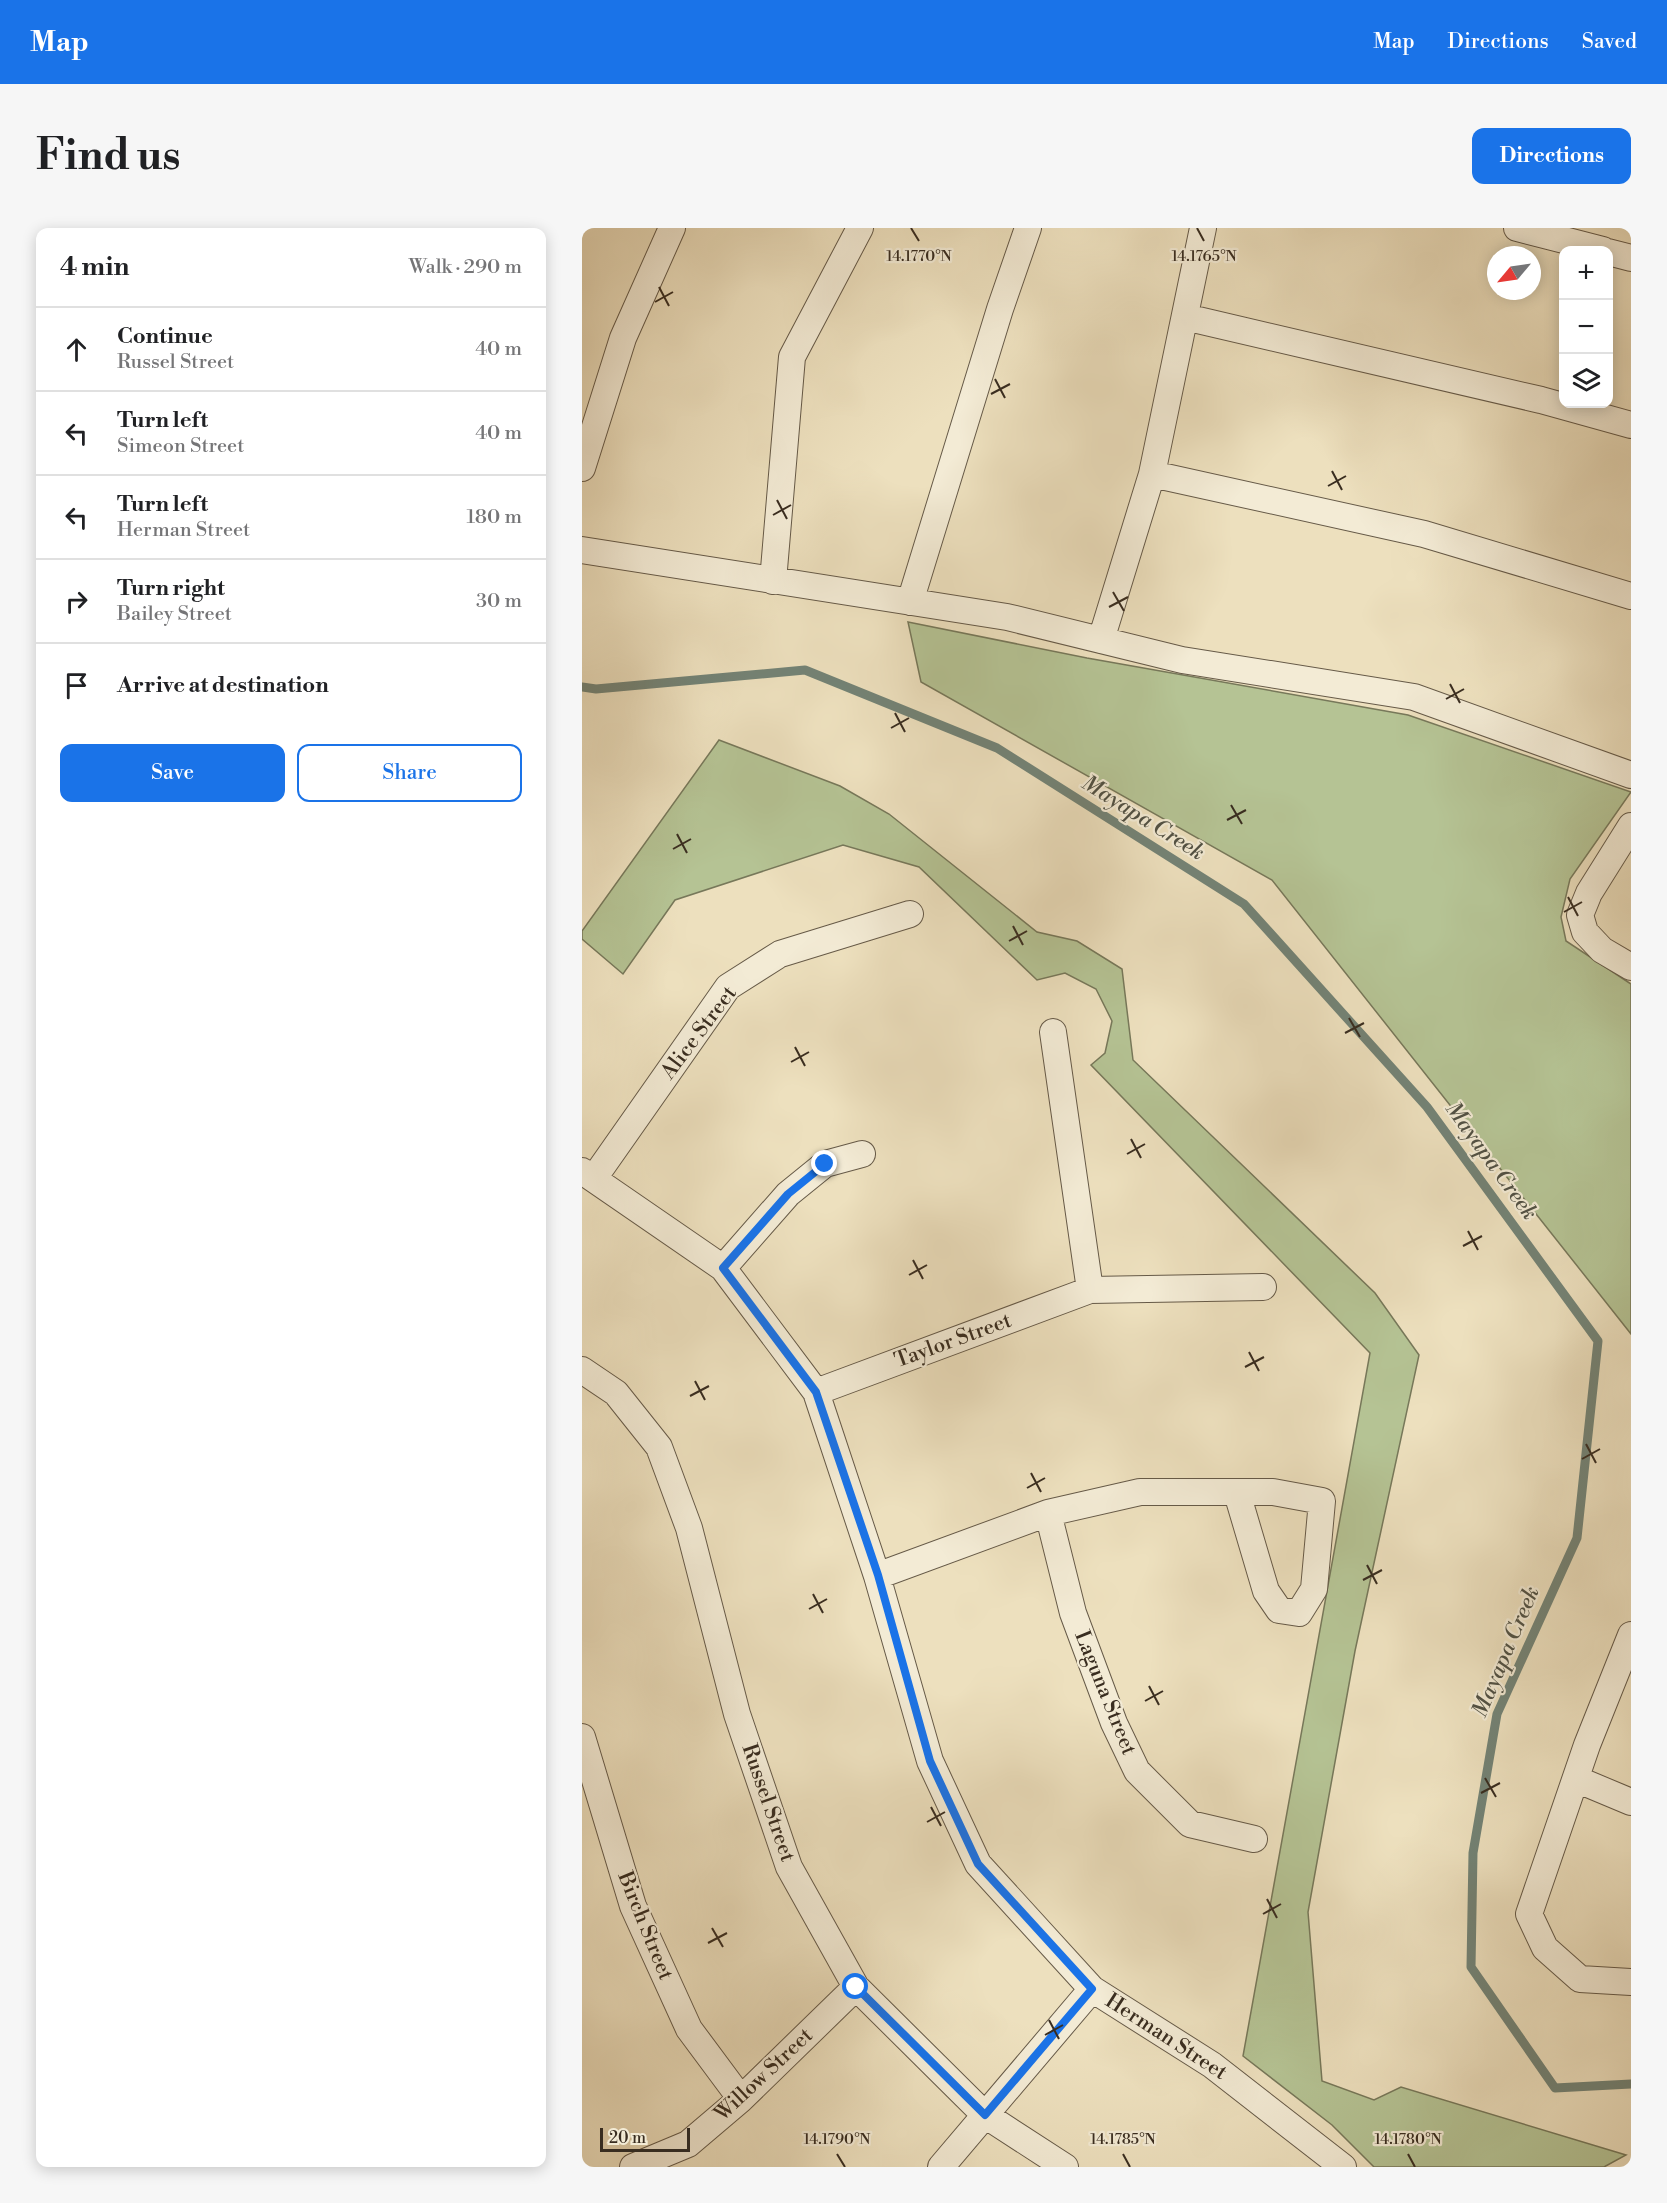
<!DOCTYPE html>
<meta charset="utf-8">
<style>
:root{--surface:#fff;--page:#f6f6f6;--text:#202124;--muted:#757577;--line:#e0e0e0;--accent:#1a73e8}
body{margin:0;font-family:"Libre Bodoni",serif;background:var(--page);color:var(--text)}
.controls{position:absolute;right:18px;top:18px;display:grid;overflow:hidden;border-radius:12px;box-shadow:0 3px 15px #0003}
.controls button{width:54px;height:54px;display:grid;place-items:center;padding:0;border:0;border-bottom:2px solid var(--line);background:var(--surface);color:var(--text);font:30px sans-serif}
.compass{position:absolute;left:905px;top:18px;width:54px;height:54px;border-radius:50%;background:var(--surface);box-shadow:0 3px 15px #0003;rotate:241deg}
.scale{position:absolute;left:18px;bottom:15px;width:90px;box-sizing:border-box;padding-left:6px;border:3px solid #392d20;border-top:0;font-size:16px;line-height:21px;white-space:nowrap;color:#392d20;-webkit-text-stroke:4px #f3ebd5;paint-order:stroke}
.stop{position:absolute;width:18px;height:18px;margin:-14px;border:4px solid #1a73e8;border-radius:50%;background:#fff}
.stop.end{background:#1a73e8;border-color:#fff;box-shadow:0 2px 6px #0008}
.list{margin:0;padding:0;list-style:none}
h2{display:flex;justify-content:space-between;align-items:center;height:78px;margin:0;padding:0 24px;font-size:26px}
h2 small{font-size:20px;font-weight:400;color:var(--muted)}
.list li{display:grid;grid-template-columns:39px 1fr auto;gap:18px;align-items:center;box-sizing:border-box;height:84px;padding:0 24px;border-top:2px solid var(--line)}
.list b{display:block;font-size:22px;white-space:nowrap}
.list p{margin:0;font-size:20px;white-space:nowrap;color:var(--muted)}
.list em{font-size:20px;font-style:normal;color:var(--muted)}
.actions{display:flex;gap:12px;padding:18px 24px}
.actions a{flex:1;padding:14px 0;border:2px solid var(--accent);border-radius:12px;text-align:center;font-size:21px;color:var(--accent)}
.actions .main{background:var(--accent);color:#fff}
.icon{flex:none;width:33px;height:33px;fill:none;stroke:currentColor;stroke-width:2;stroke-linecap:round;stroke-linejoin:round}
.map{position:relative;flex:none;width:1049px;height:1939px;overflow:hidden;border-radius:12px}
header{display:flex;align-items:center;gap:36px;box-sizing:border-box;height:84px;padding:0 30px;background:var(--accent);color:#fff}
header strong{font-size:28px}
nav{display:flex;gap:33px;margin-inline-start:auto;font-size:21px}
.intro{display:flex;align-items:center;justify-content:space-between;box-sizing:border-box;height:144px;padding:0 36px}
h1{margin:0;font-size:42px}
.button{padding:15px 27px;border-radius:12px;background:var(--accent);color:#fff;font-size:21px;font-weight:700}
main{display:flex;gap:36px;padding:0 36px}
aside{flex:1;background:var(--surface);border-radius:12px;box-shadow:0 3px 15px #0003}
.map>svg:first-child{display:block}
.green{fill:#b5c394;stroke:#77785a;stroke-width:1.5}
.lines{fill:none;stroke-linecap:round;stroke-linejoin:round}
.stream{stroke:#738376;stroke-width:9}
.street-casing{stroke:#665a48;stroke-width:28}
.street{stroke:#f3ebd5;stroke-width:26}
.route{stroke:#1a73e8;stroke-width:8}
.ticks{fill:none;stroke:#392d20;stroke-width:2}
.labels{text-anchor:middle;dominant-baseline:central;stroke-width:4.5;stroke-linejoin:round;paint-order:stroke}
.street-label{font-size:21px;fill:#392d20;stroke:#f3ebd5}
.water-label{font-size:22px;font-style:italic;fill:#515144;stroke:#f3ebd5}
.ticks-label{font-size:15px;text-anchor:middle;fill:#392d20;stroke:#f3ebd5;stroke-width:4.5;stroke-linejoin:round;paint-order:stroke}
</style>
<header>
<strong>Map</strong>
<nav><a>Map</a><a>Directions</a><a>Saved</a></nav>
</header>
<div class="intro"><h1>Find us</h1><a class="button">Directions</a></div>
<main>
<aside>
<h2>4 min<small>Walk · 290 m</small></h2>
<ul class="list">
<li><svg class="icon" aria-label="ahead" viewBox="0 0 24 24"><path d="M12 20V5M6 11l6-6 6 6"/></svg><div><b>Continue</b><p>Russel Street</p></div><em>40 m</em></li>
<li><svg class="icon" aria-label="left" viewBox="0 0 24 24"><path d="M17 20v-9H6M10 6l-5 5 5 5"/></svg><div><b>Turn left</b><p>Simeon Street</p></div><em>40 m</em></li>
<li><svg class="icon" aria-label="left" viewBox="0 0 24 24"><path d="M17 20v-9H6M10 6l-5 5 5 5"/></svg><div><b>Turn left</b><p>Herman Street</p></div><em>180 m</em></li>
<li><svg class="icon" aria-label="right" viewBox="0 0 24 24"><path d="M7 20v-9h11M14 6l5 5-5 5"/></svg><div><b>Turn right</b><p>Bailey Street</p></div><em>30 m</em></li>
<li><svg class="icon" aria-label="arrive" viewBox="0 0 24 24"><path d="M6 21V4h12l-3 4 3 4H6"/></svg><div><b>Arrive at destination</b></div></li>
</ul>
<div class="actions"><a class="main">Save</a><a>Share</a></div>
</aside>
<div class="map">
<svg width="1049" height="1939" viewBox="0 0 1049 1939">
<rect width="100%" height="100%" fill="#ede0be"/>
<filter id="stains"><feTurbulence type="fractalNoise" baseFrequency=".00333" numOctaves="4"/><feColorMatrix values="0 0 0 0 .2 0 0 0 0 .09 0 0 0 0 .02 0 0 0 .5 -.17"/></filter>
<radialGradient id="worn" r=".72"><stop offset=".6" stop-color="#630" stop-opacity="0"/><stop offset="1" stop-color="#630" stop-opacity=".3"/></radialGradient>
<path class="green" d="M326,394L505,430L826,487L1049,564L988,651L979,689L984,713L1049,756V1106L690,652L339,454Z
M137,512L258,558L307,586L455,704L495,713L540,741L551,832L793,1065L837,1127L773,1423L726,1684L740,1853L792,1872L819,1859L1044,1927L1022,1939H792L750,1897L661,1828L788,1125L509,837L523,825L530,793L514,761L483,745L455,752L337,639L261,617L93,672L41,746L0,711V703Z"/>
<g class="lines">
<path class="stream" d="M0,459L14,461L223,442L415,520L662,676L845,879L1016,1113L995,1310L915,1486L891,1625L889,1739L973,1860L1049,1856"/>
<g class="street-casing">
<path id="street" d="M935,0L1021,22
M1026,24L1049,30
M603,89L959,172L1049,197
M0,240L41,110L90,0
M570,246L842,306L1049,368
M0,322L425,389L600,432L832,469L1049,547
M191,353L210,129L278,0
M328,374L418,81L446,0
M519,412L570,246L621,0
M1049,598L1007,665L998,687L1003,704L1020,722L1049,739
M471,804L508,1062
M0,943L141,1040L234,1164L295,1348L348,1533L396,1636L510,1761L630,1837L761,1939
M12,950L146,759L198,726L328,686
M141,1040L206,966L243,936L280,926
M0,1142L34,1165L77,1219L107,1300L155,1486L207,1639L274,1759L403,1887L483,1939
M234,1164L508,1062L681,1059
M466,1285L491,1385L532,1495L555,1543L608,1596L672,1611
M295,1348L466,1285L558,1264H691L740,1273L732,1361L717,1385L697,1382L684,1363L655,1265
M1049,1407L1005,1517L947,1686L963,1720L998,1751L1049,1754
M0,1509L51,1678L107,1801L159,1871
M994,1551L1049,1574
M51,1939L106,1916L159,1871L274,1759
M359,1939L510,1761"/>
</g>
<use href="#street" class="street"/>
</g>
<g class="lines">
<path class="route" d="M243,936L206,966L141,1040L234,1164L296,1347L348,1533L396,1636L510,1761L403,1887L274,1759"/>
</g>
<path class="ticks" d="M329,0L337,13M615,0L622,13M77,59L87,78M73,74L91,64M413,151L423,170M409,166L428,156M750,243L760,262M746,258L764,248M195,272L205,291M191,287L209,277M531,364L542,383M527,379L546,369M868,456L878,475M864,471L882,461M313,485L323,504M309,500L327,490M649,577L660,596M645,592L664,582M95,606L105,625M91,621L109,611M986,669L996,688M982,684L1000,674M431,698L441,717M427,713L445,703M767,790L778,809M763,805L782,795M213,819L223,838M209,834L227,824M549,911L559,930M545,926L563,916M886,1003L896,1022M881,1018L900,1008M331,1032L341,1051M327,1047L345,1037M667,1124L677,1143M663,1139L682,1129M113,1153L123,1172M108,1168L127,1158M1004,1216L1014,1235M1000,1231L1018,1221M449,1245L459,1264M445,1260L463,1250M785,1337L795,1356M781,1352L800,1342M231,1366L241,1385M227,1381L245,1371M567,1458L577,1477M563,1473L581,1463M903,1550L914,1569M899,1565L918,1555M349,1579L359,1598M345,1594L363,1584M685,1671L695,1690M681,1686L699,1676M130,1700L141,1719M126,1715L145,1705M467,1792L477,1811M463,1807L481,1797M255,1926L263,1939M541,1926L548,1939M826,1926L833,1939"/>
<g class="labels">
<g class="street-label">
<text transform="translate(117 805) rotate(-53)">Alice Street</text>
<text transform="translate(371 1113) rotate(-20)">Taylor Street</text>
<text transform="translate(523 1465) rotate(68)">Laguna Street</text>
<text transform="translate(186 1575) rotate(71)">Russel Street</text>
<text transform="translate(63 1698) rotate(68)">Birch Street</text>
<text transform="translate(584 1809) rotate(33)">Herman Street</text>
<text transform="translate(182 1847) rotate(-43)">Willow Street</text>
</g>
<g class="water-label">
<text transform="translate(561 590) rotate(32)">Mayapa Creek</text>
<text transform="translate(909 933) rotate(54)">Mayapa Creek</text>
<text transform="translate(924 1424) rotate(-67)">Mayapa Creek</text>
</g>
</g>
<g class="ticks-label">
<text x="337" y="33">14.1770°N</text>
<text x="622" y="33">14.1765°N</text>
<text x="255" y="1916">14.1790°N</text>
<text x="541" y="1916">14.1785°N</text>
<text x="826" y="1916">14.1780°N</text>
</g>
<rect width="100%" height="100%" filter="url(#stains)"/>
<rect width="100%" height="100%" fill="url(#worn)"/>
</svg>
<div class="controls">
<button>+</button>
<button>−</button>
<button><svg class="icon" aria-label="layers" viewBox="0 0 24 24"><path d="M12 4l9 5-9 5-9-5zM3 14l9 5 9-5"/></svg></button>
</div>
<svg class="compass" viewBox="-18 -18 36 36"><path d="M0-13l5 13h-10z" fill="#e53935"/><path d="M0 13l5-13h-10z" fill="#757577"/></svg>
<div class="scale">20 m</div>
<div class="stop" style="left:274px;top:1759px"></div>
<div class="stop end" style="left:243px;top:936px"></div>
</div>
</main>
